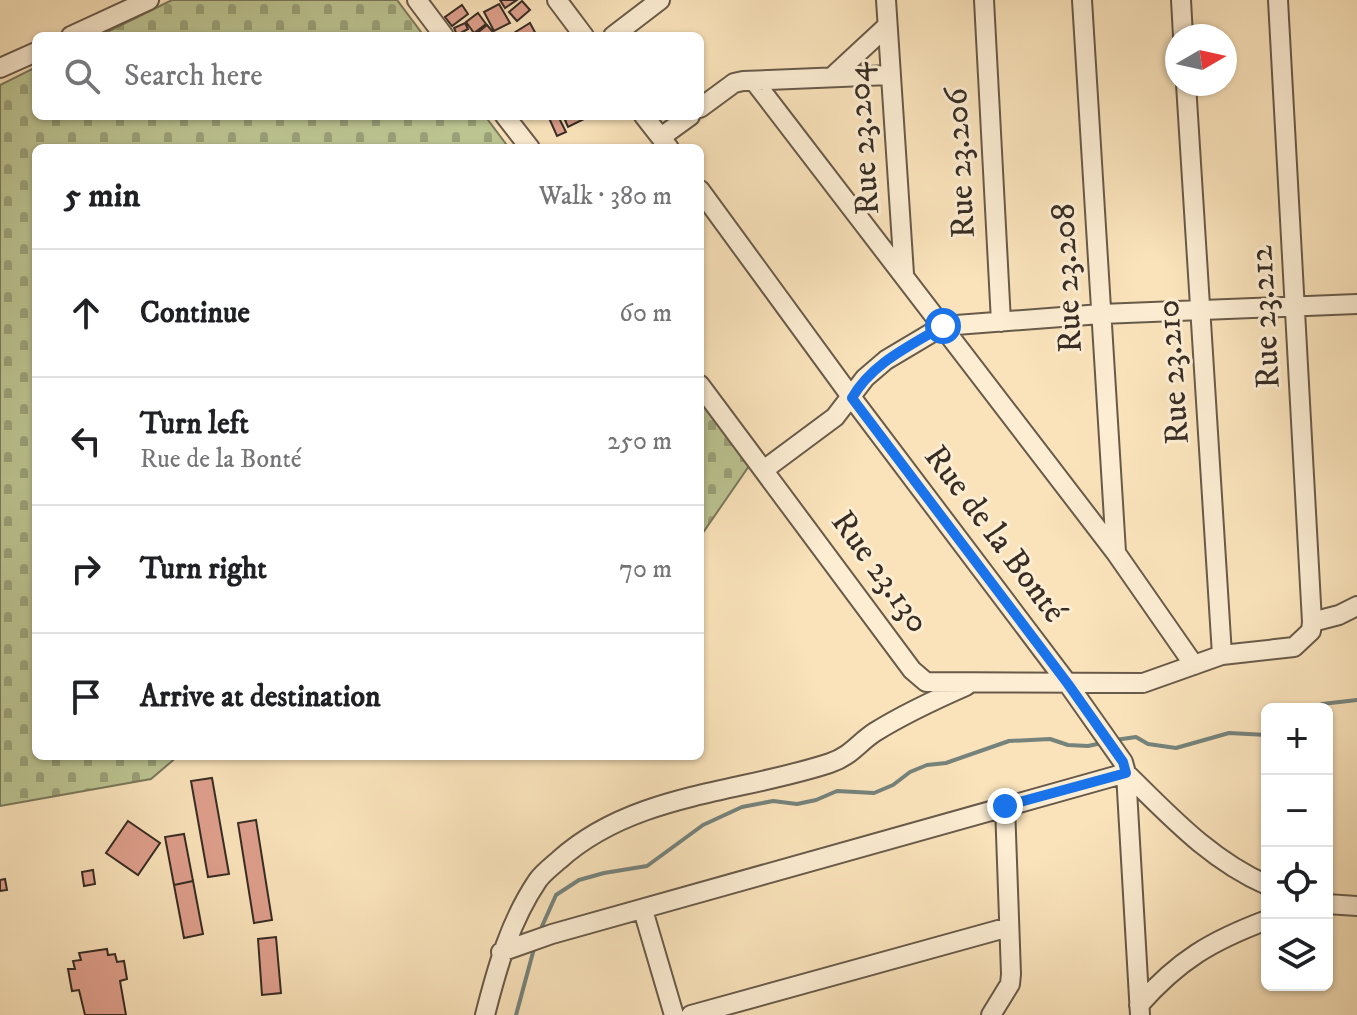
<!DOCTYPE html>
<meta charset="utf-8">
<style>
:root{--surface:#fff;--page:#f6f6f6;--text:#202124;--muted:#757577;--line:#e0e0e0}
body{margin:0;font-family:"IM FELL DW Pica",serif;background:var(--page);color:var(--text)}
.controls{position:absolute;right:24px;bottom:24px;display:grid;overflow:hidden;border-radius:12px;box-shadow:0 2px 6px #0004}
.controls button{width:72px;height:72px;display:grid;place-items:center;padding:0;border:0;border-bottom:2px solid var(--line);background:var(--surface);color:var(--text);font:40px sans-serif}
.compass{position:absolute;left:1165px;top:24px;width:72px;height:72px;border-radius:50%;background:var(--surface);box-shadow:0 2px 6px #0004;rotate:81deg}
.stop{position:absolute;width:24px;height:24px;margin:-18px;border:6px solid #1a73e8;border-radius:50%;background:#fff}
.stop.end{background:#1a73e8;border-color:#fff;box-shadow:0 2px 8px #0008}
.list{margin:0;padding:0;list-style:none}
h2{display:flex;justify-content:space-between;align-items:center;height:104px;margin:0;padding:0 32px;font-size:34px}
h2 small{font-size:26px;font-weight:400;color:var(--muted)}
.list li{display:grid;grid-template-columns:52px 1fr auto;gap:24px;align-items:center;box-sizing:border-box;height:128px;padding:0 32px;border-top:2px solid var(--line)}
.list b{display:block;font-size:30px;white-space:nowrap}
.list p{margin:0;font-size:26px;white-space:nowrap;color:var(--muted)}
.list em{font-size:26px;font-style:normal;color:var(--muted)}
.icon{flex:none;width:44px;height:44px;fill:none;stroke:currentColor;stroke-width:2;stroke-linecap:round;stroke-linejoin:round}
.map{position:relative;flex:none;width:1357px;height:1015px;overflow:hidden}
.search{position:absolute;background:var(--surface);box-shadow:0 2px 6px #0004;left:32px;top:32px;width:672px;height:88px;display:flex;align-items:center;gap:20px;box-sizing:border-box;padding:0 28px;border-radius:12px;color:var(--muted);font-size:30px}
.panel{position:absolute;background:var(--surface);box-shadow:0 2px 6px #0004;left:32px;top:144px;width:672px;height:616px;border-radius:12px}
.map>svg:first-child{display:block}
.cemetery{fill:url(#cemetery-stones);stroke:#7a785c;stroke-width:2}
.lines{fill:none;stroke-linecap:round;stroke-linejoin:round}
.stream{stroke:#75837c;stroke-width:4}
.building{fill:#dfa08d;stroke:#372d25;stroke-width:2}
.minor-casing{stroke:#685a4a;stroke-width:22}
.minor{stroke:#fcedd3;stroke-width:18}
.route{stroke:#1a73e8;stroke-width:10}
.labels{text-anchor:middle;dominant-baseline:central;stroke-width:6;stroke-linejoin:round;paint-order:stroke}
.street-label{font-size:34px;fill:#372d25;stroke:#fcedd3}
</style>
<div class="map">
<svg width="1357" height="1015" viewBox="0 0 1357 1015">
<defs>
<pattern id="cemetery-stones" width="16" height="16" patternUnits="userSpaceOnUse" patternTransform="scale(2)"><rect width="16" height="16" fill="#bcc492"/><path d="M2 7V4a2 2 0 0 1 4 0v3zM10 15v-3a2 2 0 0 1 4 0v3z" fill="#9aa077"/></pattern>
</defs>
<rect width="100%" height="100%" fill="#fae3bb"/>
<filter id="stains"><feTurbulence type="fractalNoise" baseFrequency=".0025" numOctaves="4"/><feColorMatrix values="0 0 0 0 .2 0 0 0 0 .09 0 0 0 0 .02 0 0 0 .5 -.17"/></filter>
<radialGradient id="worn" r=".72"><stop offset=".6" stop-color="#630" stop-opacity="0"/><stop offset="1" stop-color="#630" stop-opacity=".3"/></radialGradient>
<path class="cemetery" d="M172,0H397L424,36H99Z
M36,67V116H485L509,148H36V756H178L151,779L0,806V85Z
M700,401L749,466L700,537Z"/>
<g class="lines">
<path class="stream" d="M1312,709L1322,704L1357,700
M1115,740L1136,737L1148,744L1176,748L1229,733L1267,735
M539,933L556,895L579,880L604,873L647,866L703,825L742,807L773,801L797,804L816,800L837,791L874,793L893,785L910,772L927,765L946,763L1009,741L1050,739L1068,745L1088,746L1102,743
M516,1015L535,945"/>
</g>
<path class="building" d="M500,0H517L505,8Z
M522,1L530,10L517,21L509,12Z
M499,4L510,23L494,31L484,12Z
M462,5L468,14L452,26L445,17Z
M478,13L486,24L474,33L466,22Z
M465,23L468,29L457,35L454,28Z
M530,23L537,36H509Z
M487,25L493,32L489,36H478L476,34Z
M554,116H558L566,132L557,136L549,118Z
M573,116H590L568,127L565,120Z
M212,778L229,874L208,877L191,781Z
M256,820L272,920L254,923L238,823Z
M128,821L160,843L138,875L106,853Z
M184,834L193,881L174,885L165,837Z
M93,870L95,884L84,886L82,872Z
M5,879L7,890L0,891V880Z
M193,881L203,934L184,938L174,885Z
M276,937L281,993L262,995L258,939Z
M107,949L108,955L115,954L117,962L124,961L127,979L120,981L126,1015H85L79,990L72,991L68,969H75L73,961L81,960L79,953Z"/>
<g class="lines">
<g class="minor-casing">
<path id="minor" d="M417,0L444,36
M557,0L584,36
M886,0L904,274
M984,0L1001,322
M1082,0L1116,552
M1181,0L1183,36
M71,36L149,0
M613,36L660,0
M0,68L36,52
M832,77L887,26
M754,81L1116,553L1194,665
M1186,84L1222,655
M700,108L734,83L743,81L890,75
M505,116L530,148
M644,116L669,148
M661,137L690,116
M700,190L852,398L1068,684L1123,762L1126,773C1170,816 1210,860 1267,885
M700,385L912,670L926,682L1143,683L1222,655L1294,647L1311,631L1312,622L1278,0
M765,469L835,417L865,378L886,360L943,326L1101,314L1357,304
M1312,622L1339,615L1357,606
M1126,773L1140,1015
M1327,904L1357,906
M643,910L674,1015
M501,952L552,934L1126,773
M1139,1005C1179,960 1211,941 1267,920
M485,1015C497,968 510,921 538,880C543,873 552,866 559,860C633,793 740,793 830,763C851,756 858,743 875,732C904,714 934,700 966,686
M691,1015L1009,927
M991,1015L1010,984L1011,974L1005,806"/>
</g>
<use href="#minor" class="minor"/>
</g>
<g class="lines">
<path class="route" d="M943,326C910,346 872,363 852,398L1068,684L1123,762L1126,773L1005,806"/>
</g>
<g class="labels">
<g class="street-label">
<text transform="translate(863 139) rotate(-94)">Rue 23.204</text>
<text transform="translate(960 163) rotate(-93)">Rue 23.206</text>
<text transform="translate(1067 278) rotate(-93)">Rue 23.208</text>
<text transform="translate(1265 317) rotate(-93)">Rue 23.212</text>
<text transform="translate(1173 372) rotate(-94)">Rue 23.210</text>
<text transform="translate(995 534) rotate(53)">Rue de la Bonté</text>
<text transform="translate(880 572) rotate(54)">Rue 23.130</text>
</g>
</g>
<rect width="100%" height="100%" filter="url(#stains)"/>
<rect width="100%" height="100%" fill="url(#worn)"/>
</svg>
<div class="controls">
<button>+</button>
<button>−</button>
<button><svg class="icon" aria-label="locate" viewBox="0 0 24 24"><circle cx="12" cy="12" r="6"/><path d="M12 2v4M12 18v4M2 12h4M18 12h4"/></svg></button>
<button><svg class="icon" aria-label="layers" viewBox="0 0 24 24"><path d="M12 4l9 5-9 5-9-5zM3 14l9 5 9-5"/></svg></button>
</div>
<svg class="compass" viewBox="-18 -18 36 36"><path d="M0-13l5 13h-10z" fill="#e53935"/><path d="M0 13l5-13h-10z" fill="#757577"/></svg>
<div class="stop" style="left:943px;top:326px"></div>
<div class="stop end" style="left:1005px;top:806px"></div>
<div class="search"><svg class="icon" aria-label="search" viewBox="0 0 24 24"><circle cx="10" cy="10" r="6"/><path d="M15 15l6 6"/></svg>Search here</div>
<section class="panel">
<h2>5 min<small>Walk · 380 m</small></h2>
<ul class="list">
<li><svg class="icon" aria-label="ahead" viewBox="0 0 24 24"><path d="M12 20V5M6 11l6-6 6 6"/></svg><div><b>Continue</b></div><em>60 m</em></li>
<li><svg class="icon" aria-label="left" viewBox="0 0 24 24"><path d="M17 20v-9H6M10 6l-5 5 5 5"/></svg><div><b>Turn left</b><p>Rue de la Bonté</p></div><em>250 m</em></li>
<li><svg class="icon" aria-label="right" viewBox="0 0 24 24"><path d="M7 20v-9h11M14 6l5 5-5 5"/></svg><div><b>Turn right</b></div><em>70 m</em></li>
<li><svg class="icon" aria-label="arrive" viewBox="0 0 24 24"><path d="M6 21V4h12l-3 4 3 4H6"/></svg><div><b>Arrive at destination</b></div></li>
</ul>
</section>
</div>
